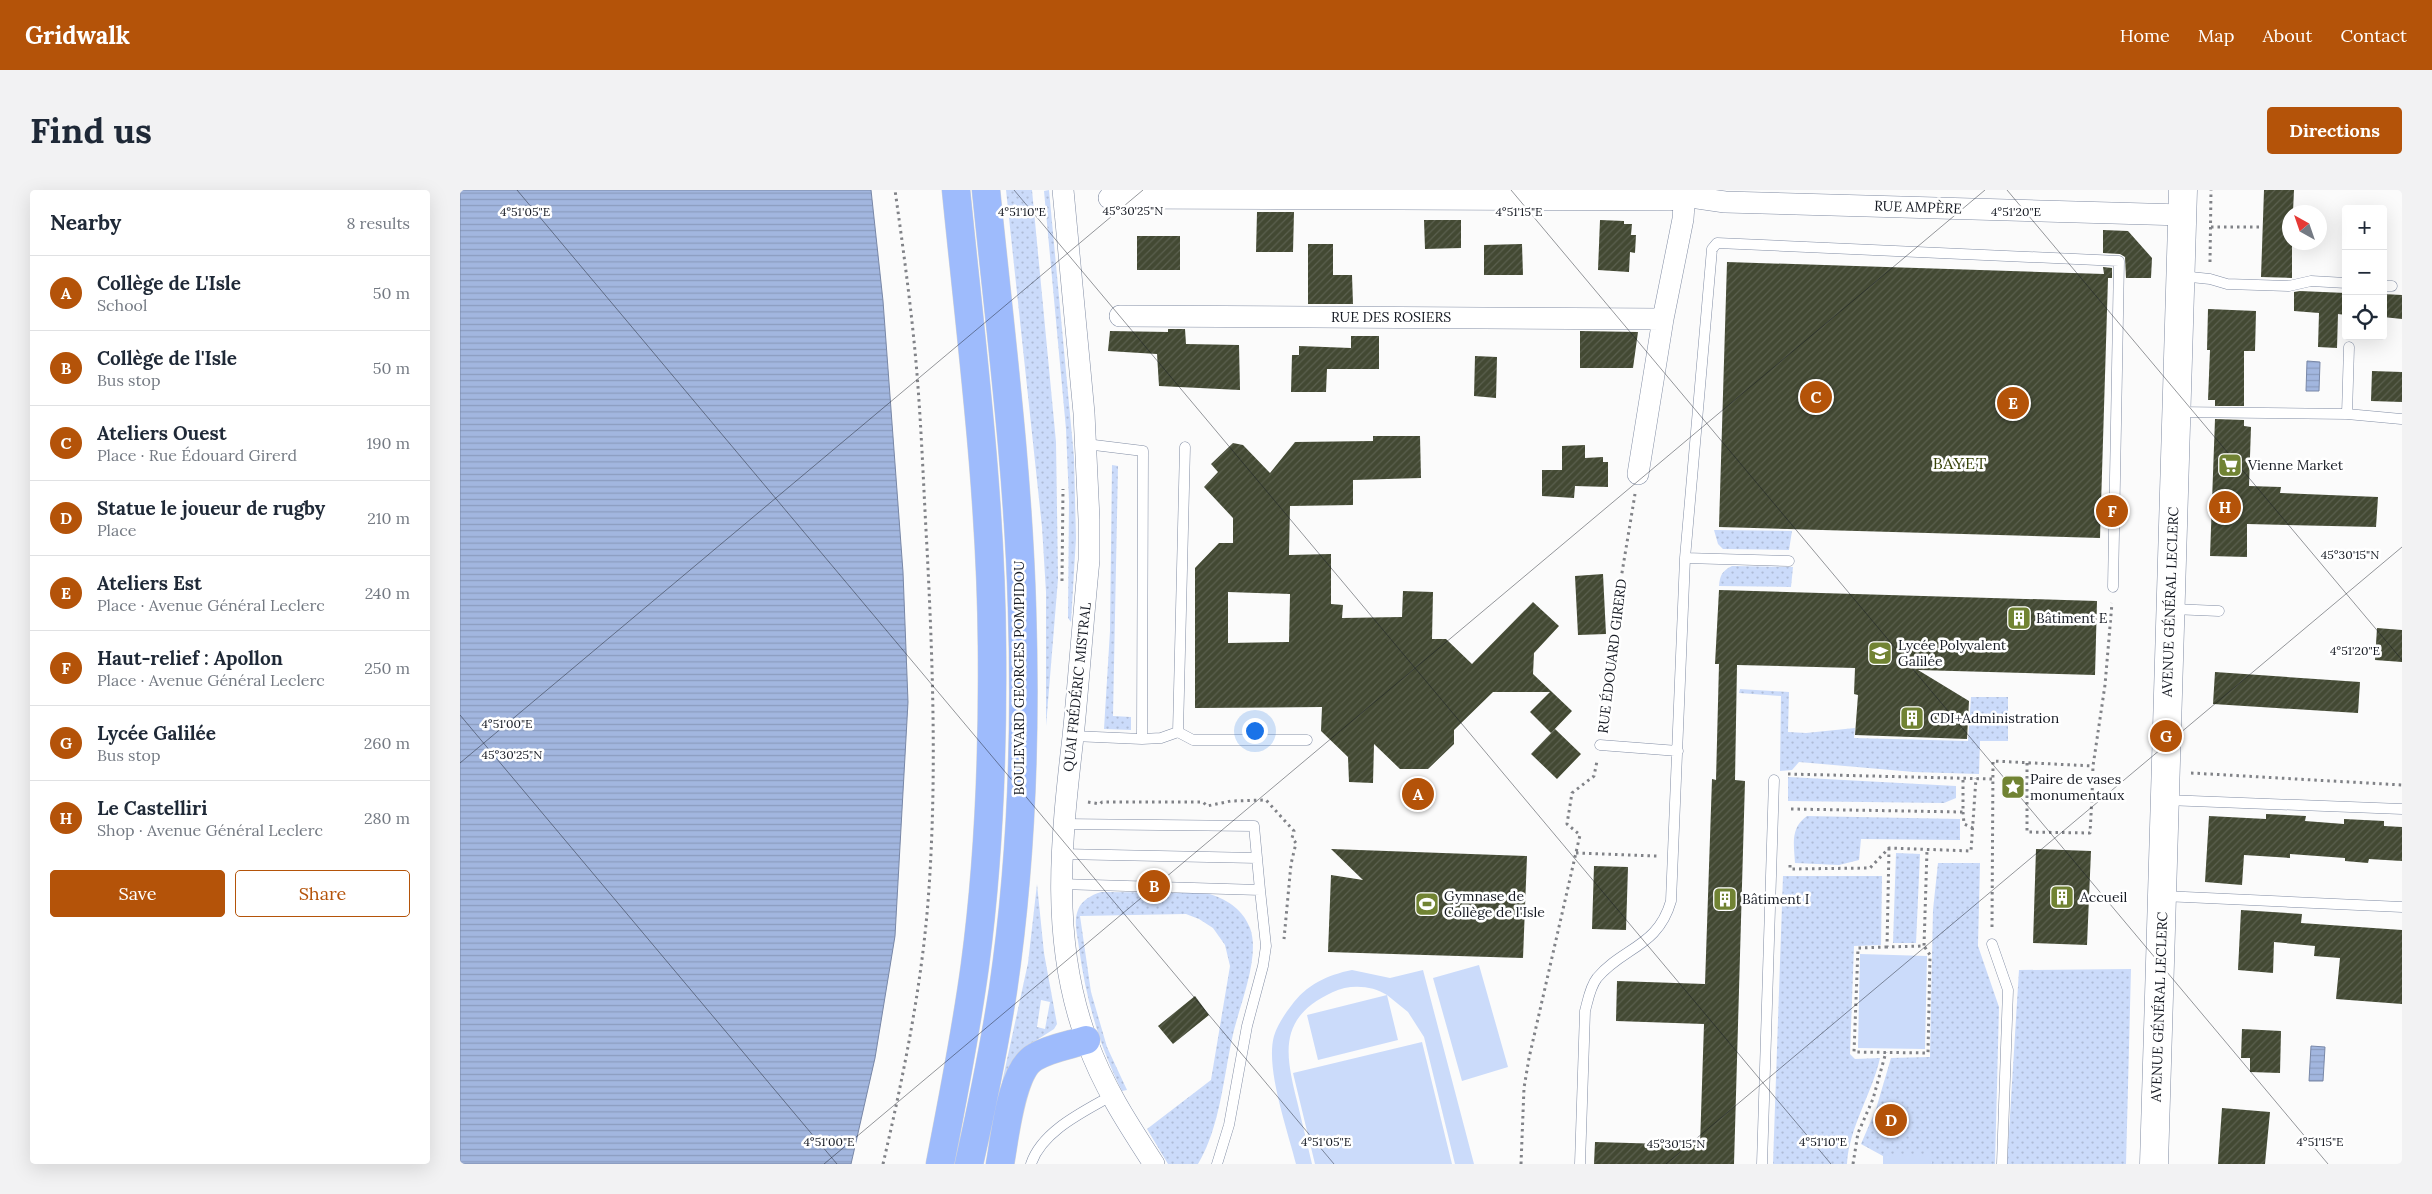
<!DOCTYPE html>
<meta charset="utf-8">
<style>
:root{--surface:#fff;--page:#f2f2f3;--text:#1f2937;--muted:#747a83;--line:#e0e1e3;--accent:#b45309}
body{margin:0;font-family:Lora,serif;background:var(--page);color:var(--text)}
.controls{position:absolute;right:15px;top:15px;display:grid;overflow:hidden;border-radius:5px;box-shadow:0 5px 20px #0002}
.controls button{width:45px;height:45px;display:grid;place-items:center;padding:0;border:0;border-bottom:1px solid var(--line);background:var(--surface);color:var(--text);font:25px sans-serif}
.compass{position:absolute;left:1822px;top:15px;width:45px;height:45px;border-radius:50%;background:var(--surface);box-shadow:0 5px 20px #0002;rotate:320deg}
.you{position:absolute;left:794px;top:540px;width:18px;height:18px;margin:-12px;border:4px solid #fff;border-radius:50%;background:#1a73e8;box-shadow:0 0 0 8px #1a73e833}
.badge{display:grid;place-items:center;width:32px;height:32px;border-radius:50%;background:var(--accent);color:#fff;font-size:16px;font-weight:700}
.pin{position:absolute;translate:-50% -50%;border:2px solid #fff;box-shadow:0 1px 5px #0006}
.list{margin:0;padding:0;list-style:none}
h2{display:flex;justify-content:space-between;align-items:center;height:65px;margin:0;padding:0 20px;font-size:21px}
h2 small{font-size:16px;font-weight:400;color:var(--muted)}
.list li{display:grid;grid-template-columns:32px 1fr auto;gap:15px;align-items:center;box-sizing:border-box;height:75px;padding:0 20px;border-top:1px solid var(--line)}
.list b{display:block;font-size:19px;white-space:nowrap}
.list p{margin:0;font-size:16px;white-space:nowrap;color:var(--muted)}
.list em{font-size:16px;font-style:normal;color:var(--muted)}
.actions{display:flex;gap:10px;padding:15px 20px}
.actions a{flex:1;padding:11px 0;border:1px solid var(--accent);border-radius:5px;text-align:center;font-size:18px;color:var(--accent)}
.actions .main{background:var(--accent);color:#fff}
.icon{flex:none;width:28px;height:28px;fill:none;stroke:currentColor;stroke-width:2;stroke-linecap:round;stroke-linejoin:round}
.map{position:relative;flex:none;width:1942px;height:974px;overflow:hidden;border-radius:5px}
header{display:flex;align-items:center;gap:30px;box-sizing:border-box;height:70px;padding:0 25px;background:var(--accent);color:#fff}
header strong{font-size:24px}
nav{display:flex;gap:28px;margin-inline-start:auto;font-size:18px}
.intro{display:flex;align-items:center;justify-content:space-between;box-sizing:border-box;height:120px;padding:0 30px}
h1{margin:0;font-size:35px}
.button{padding:12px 22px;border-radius:5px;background:var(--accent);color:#fff;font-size:18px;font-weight:700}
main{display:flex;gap:30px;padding:0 30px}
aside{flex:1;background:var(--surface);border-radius:5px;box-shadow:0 5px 20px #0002}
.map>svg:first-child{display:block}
.grass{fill:url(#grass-dots);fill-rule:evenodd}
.pitch{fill:#cbdbfa}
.water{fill:url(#water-rules);stroke:#7887a7}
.building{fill:url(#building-hatch);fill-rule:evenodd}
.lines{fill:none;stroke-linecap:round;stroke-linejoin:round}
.service-casing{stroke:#828da4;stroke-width:11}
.minor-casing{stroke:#828da4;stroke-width:22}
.secondary-casing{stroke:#828da4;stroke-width:29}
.primary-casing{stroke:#d5d6d7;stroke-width:29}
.path{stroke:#808287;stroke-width:3;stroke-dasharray:2.5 4;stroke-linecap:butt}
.service{stroke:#fff;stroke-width:10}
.minor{stroke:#fff;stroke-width:21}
.secondary{stroke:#fff;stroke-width:28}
.primary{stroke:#9ebbfc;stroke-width:28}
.ticks{fill:none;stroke:#161a23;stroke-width:1;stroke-opacity:0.45}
.labels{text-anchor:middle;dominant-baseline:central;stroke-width:5;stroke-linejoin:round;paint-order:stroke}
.street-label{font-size:14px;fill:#161a23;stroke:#fff}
.poi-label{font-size:14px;fill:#161a23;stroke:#fff;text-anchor:start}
.quarter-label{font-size:16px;letter-spacing:1px;fill:#364206;stroke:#fff}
.ticks-label{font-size:12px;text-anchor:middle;fill:#161a23;stroke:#fff;stroke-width:5;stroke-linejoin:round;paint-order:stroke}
</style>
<header>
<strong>Gridwalk</strong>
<nav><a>Home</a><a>Map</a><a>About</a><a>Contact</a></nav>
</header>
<div class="intro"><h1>Find us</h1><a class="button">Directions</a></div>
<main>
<aside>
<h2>Nearby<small>8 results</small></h2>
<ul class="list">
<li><span class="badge">A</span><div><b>Collège de L'Isle</b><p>School</p></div><em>50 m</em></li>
<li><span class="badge">B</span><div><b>Collège de l'Isle</b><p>Bus stop</p></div><em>50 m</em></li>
<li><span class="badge">C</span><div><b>Ateliers Ouest</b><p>Place · Rue Édouard Girerd</p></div><em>190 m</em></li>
<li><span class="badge">D</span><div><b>Statue le joueur de rugby</b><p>Place</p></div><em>210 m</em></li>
<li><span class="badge">E</span><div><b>Ateliers Est</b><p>Place · Avenue Général Leclerc</p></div><em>240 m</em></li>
<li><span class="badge">F</span><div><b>Haut-relief : Apollon</b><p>Place · Avenue Général Leclerc</p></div><em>250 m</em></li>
<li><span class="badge">G</span><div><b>Lycée Galilée</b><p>Bus stop</p></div><em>260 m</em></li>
<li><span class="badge">H</span><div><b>Le Castelliri</b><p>Shop · Avenue Général Leclerc</p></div><em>280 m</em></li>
</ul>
<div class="actions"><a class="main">Save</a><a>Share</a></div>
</aside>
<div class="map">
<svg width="1942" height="974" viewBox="0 0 1942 974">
<defs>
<pattern id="grass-dots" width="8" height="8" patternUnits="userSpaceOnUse" patternTransform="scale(1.25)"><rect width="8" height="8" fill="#cbdbfa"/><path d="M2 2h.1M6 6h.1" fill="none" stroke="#aebbd6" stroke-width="1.8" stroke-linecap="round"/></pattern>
<pattern id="water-rules" width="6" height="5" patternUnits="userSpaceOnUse" patternTransform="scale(1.25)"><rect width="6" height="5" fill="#a2b6df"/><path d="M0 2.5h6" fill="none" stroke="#8b9cbf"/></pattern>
<pattern id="building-hatch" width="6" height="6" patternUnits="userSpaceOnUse" patternTransform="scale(1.25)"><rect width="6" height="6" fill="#434933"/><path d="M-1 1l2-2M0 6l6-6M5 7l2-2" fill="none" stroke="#5b604f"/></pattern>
</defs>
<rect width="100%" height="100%" fill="#fbfbfb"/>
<path class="grass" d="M546,0H572L596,252L598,389L586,536V402L582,337Z
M589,0L614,267L616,348L611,432L608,428L609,311L606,239L584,1Z
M652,275L658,276L653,526L671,527V540L644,539L650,441Z
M1254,340L1332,341L1329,360L1263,359L1258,354Z
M1272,376L1333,377L1331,397L1259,396C1260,385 1262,381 1272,376Z
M1280,499L1329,502L1328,542L1346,543L1395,538L1394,548L1508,551L1511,507H1548V551H1520L1519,584L1454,582L1339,572L1332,580L1320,581L1321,506L1279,503Z
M1328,587L1496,596V608L1484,613L1328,611Z
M1347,626L1500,629V650L1401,649L1399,670L1379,675L1335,673C1334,654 1330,638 1347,626Z
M1436,663L1460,664L1456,753H1433Z
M1478,673H1520L1518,756L1539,817L1535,974H1472V966H1423L1401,954L1416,919L1431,868L1470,867L1473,720Z
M1323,686H1422L1421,755L1394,756L1390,864L1395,869L1420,868C1412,904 1389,937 1387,974H1313Z
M577,694L584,763L597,834L594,839L569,855L533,934L568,773ZM581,810L590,812L585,839L577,837Z
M641,702L747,703C766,709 782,718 790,738C801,768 778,818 772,849C763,890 760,937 738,974H708L687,939L751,890L770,776L765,755L753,738L739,729L726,724L620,726L631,802L647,857L667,900L662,901C639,855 626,809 619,758C618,747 613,732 618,720C621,711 631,705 641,702Z
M1671,779L1666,974H1547L1559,780Z"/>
<path class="pitch" d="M1400,764L1467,766L1465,859L1398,858Z
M1019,775L1048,877L1002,891L973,788Z
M892,780L930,788L963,780L1014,974H995L964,847L948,822L927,805L938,850L858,870L847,825L927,805C912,795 889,794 873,802C818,827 825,863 837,911C842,932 847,953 852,974H836C828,941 805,878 814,846C817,836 824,825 831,816C846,795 867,785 892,780Z
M962,852L992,974H855L833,883Z
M1423,966H1472V974H1423Z"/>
<path class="water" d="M0,0H411L423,111L443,382L448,512L435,746L415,868L391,974H0Z
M1847,171L1860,172L1859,201H1846Z
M1851,856L1865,857L1863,891H1849Z"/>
<path class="building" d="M1804,0H1834L1833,22H1830V52H1832V88L1801,87Z
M797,22H834L833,62H796Z
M964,30H1001V58L965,59Z
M1140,30L1164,31V34H1172L1171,45H1176L1175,63L1170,62L1169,82L1138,80Z
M1643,40L1668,41L1692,68L1691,88H1666L1665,67L1660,64L1643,63Z
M677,46H720V80H677Z
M848,54H873V85H892L893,114H848Z
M1062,54L1063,85H1024V55Z
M1267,72L1644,84L1643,77L1652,78V88H1648L1640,348L1259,337Z
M1840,101L1886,103V125L1878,124L1877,158L1858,157L1859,123L1834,121V102Z
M1923,104L1942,105V129L1923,127Z
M1748,119L1796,121L1795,161H1784V216H1755V210H1748L1750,160H1747Z
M708,139H725L726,154L779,155L780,200L699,196L697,164L648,161L650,141L708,142Z
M1120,141L1178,142L1173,178H1120Z
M891,146H919V179H867L866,202H831L832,165H839V156L891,158Z
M1015,166L1037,167L1036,208L1014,206Z
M1912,181L1942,182V212L1911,211Z
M1755,229L1784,230V236L1791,237L1789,296L1821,297L1820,303L1918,307L1916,337L1787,334V367L1750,366Z
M913,246H960L961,288L893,290V315L830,316L829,365L871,364V414L883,415L882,428L942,427L943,401L973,402L972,449H986L1012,474L1073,412L1099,436L1074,463L1073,484L1112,521L1091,543L1070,522L1090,502H1033L994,540V554L968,579H940L914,554L913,593L889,592L888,567L861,541L862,517L735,518V378L759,353H773V328L744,297L758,282L751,274L773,253L783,255L810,283L835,252L913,251ZM768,402L830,404L829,452L768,453Z
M1125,255V268L1143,267V272H1148V297L1115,296L1114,308L1082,306V280H1102V256Z
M1143,384L1146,444L1118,445L1115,386Z
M1259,400L1637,411L1635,485L1458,480L1509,511L1507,549L1395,545L1398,505L1394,504L1395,478L1277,475L1275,590L1285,591L1274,974H1134L1135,952L1240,955L1244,834L1156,831L1157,791L1245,794L1252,589L1256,590L1259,474H1255Z
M1917,438L1942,440V472L1915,470Z
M1755,482L1900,492L1898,523L1753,514Z
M1095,539L1121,564L1097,589L1071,564Z
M1806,624L1846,626L1845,631L1884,634V629L1924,631V636L1942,637V671L1909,669L1908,673L1885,671V668L1830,664V668L1784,665L1782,695L1745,692L1749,626L1806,629Z
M871,659L1067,666L1063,768L868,762L871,685L903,690Z
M1576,659L1631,661L1627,755L1573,753Z
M1134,676L1168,677L1166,740L1132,739Z
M1781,720L1842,724L1841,733L1942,740V814L1876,809L1880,768L1854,766L1855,756L1814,752L1813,783L1778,780Z
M735,806L749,825L713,854L698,836Z
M1782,839L1821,841L1820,883L1790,882V868H1781Z
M1762,918L1810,922L1805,974H1758Z"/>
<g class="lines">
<g class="service-casing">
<path id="service" d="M1721,86L1750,89L1767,94L1829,96L1851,91L1886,93
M1923,96H1932
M1717,222L1887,224L1889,157
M1887,224L1941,229
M725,257L718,542L733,550H847
M1225,368L1329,371
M1712,419L1759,421
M613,546L682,549L683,261L626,254
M682,549L701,548L718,542
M1140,555L1218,561
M1706,610L1942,619
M603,634L794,636L800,700
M601,664L797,668
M600,694L800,700L806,756L803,776L787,836L769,935L757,974
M1703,706L1942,717
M1532,754L1548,800L1542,974
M571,974C582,941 623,922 651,906
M1120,974L1125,821C1128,810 1130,797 1137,788C1163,757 1198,757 1211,711L1225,368L1252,59L1257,53L1659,71L1653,397
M1302,974L1314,590"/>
</g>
<g class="minor-casing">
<path id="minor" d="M603,0L624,223L629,329V370C623,429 619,488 613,547C601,650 590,752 627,851C643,896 668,934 694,974
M649,8L1209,10L1224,6L1265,12L1723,25
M660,126L1203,129
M1178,284L1203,129L1223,29L1225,0"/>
</g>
<g class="secondary-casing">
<path id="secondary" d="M1694,974L1723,0"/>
</g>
<g class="primary-casing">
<path id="primary" d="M480,974C493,908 506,842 515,775C529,670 533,562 532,456C531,304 511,151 496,0
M509,974C522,916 534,858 543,800C561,677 566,541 562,417C558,278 540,139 526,0
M540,974C545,948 551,880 575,867C590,858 610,855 626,850"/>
</g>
<path class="path" d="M1751,37H1800
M1750,72L1751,0
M602,391L603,299
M1144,538L1148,519L1155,425L1175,304
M1567,573V642L1630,643L1632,607L1654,606
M1731,583L1942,595
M1328,584L1533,589
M1632,607L1633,576L1645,495L1652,413
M628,612L640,614L642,612H743L747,616L771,611L806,610L834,641L832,648L836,653L831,674L824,749
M1331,619L1503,622V588
M1503,622L1504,634L1513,638
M1429,658L1427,757L1464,756L1467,660
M1116,663L1197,666
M1330,675V679L1410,678L1429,658L1511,661L1516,588
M1532,737L1533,571L1633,576
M1427,757L1398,758L1394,862L1468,863L1470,765L1464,756
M423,974C443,888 461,800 468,712C477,594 473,476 467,358C463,289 461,220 454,151C449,101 442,50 435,0
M1061,974L1064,898L1069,868L1120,645L1107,634L1112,603L1134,586L1137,571
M1393,974L1398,943L1413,909L1426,862"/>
<use href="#service" class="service"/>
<use href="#minor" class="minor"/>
<use href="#secondary" class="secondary"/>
<use href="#primary" class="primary"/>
</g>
<path class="ticks" d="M57,0L874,974M554,0L1371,974M1051,0L1868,974M1547,0L1942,470M0,525L377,974M0,573L683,0M364,974L1525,0M1206,974L1942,357"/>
<defs>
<g id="supermarket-square" transform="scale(1.25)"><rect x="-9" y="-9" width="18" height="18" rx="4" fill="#718333" stroke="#fff"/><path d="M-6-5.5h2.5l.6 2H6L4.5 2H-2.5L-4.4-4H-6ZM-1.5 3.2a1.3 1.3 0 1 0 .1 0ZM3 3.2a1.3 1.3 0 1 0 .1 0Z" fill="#fff"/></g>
<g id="building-square" transform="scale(1.25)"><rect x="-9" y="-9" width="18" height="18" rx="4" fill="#718333" stroke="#fff"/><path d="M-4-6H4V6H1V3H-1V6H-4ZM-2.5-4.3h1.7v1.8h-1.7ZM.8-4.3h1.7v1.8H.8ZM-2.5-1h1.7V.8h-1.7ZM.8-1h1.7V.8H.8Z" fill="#fff"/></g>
<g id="school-square" transform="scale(1.25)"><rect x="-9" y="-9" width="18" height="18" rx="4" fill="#718333" stroke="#fff"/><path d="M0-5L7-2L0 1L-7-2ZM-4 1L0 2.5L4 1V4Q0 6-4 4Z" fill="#fff"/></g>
<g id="sight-square" transform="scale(1.25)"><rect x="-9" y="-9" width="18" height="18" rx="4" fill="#718333" stroke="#fff"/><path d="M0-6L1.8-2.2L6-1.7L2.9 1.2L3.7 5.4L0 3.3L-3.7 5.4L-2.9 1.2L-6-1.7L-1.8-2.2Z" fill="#fff"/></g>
<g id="stadium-square" transform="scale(1.25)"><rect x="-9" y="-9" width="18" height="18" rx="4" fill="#718333" stroke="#fff"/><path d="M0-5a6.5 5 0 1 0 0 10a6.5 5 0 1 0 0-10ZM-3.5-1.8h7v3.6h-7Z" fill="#fff"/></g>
</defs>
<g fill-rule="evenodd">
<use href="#supermarket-square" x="1770" y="275"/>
<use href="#building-square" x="1559" y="428"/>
<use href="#school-square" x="1420" y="463"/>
<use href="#building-square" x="1452" y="528"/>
<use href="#sight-square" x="1553" y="597"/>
<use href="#building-square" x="1602" y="707"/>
<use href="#building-square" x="1265" y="709"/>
<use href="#stadium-square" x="967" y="714"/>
</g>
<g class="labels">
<g class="street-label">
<text transform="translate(1458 17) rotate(2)">RUE AMPÈRE</text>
<text x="931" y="127">RUE DES ROSIERS</text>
<text transform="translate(1710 412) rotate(-88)">AVENUE GÉNÉRAL LECLERC</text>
<text transform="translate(1152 466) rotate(-83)">RUE ÉDOUARD GIRERD</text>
<text transform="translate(559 488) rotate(-90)">BOULEVARD GEORGES POMPIDOU</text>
<text transform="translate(617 497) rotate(-84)">QUAI FRÉDÉRIC MISTRAL</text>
<text transform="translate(1699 817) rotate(-88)">AVENUE GÉNÉRAL LECLERC</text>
</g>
<g class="poi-label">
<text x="1788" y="275">Vienne Market</text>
<text x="1576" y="428">Bâtiment E</text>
<text x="1438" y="455">Lycée Polyvalent<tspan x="1438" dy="16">Galilée</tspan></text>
<text x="1470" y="528">CDI+Administration</text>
<text x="1570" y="589">Paire de vases<tspan x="1570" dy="16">monumentaux</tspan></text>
<text x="984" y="706">Gymnase de<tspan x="984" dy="16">Collège de l'Isle</tspan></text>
<text x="1620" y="707">Accueil</text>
<text x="1282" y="709">Bâtiment I</text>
</g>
<g class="quarter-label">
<text x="1500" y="273">BAYET</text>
</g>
</g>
<g class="ticks-label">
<text x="673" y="25">45°30'25"N</text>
<text x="65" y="26">4°51'05"E</text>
<text x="562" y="26">4°51'10"E</text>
<text x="1059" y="26">4°51'15"E</text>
<text x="1556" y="26">4°51'20"E</text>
<text x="1890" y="369">45°30'15"N</text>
<text x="1895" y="465">4°51'20"E</text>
<text x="47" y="538">4°51'00"E</text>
<text x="52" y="569">45°30'25"N</text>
<text x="369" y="956">4°51'00"E</text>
<text x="866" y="956">4°51'05"E</text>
<text x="1363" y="956">4°51'10"E</text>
<text x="1860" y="956">4°51'15"E</text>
<text x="1216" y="958">45°30'15"N</text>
</g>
</svg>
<div class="controls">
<button>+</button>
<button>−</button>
<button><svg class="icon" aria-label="locate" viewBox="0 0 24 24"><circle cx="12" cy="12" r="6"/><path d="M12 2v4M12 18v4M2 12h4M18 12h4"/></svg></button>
</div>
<svg class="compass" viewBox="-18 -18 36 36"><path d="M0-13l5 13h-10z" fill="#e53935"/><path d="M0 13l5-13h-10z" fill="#747a83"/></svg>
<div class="you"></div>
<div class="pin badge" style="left:958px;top:604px">A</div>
<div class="pin badge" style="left:694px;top:696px">B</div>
<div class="pin badge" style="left:1356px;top:207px">C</div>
<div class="pin badge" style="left:1431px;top:930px">D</div>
<div class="pin badge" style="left:1553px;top:213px">E</div>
<div class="pin badge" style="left:1652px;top:321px">F</div>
<div class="pin badge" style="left:1706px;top:546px">G</div>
<div class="pin badge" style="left:1765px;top:317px">H</div>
</div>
</main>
